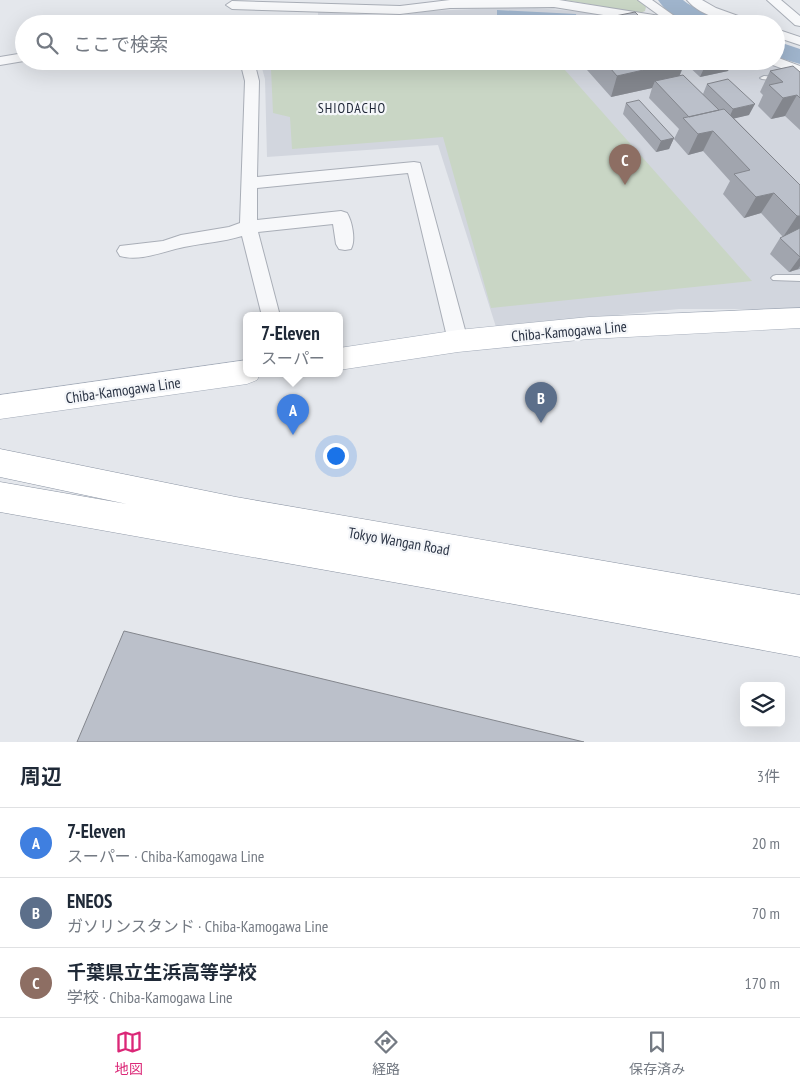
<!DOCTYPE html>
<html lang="ja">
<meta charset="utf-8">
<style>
:root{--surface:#fff;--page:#f6f6f7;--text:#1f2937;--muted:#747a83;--line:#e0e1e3;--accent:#db2777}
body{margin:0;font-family:"PT Sans Narrow","Noto Sans JP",sans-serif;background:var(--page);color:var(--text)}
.controls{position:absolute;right:15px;bottom:15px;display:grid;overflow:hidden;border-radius:8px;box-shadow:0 5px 20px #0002}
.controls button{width:45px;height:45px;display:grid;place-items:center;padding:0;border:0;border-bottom:1px solid var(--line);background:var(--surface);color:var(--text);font:25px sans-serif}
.you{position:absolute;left:335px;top:455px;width:18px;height:18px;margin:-12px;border:4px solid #fff;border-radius:50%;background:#1a73e8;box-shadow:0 0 0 8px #1a73e833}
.badge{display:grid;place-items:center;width:32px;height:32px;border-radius:50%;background:var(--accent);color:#fff;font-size:16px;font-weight:700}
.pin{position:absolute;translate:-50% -41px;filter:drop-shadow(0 1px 2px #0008)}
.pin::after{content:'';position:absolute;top:26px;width:18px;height:15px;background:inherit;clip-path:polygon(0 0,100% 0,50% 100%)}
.popup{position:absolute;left:243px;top:312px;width:100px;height:65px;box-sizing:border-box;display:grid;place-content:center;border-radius:8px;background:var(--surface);filter:drop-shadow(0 1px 4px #0005);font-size:16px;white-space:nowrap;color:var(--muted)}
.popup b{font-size:19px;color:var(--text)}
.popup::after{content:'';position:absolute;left:50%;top:100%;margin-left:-10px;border:10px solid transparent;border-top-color:var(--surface)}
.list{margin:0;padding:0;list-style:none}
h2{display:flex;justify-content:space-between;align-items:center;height:65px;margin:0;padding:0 20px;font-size:21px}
h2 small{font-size:16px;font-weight:400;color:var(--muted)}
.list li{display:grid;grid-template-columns:32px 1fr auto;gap:15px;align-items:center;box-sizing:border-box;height:70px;padding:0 20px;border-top:1px solid var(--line)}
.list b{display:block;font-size:19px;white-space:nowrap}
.list p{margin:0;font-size:16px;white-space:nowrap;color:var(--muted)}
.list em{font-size:16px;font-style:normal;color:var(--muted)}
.icon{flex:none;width:28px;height:28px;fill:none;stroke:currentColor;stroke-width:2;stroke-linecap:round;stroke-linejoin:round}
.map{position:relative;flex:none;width:800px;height:742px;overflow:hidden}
.search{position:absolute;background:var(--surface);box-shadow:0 5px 20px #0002;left:15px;right:15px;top:15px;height:55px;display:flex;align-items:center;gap:12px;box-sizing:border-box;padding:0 18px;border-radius:28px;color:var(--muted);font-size:19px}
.sheet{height:275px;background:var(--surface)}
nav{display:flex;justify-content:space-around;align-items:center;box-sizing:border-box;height:70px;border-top:1px solid var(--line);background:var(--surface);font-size:14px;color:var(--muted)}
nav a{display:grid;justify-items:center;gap:2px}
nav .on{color:var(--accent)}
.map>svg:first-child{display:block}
.built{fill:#d2d6de}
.green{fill:#c9d6c5}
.water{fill:#9fb4cc}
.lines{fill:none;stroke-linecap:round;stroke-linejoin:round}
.river{fill:#9fb4cc;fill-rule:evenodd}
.lane-casing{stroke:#a9aeb7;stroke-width:2}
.street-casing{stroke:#a9aeb7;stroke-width:2}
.primary-casing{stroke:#a3abb8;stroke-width:1}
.highway-casing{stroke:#8b94a3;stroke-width:1}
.lane{fill:#f7f8fa;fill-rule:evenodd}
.street{fill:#f7f8fa;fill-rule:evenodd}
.primary{fill:#fff;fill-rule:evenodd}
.highway{fill:#fff;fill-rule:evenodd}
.wall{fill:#a1a5ae}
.shaded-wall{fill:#83868d}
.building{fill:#bbc0ca;stroke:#83868d}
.labels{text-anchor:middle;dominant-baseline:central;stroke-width:4.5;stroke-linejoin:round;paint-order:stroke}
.far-neighbourhood-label{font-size:14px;letter-spacing:1px;fill:#1d2536;stroke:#f4f6f9}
.street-label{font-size:15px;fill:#2b3445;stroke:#f4f6f9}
</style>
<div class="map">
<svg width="800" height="742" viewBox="0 0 800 742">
<rect width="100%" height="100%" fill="#e4e7ec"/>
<path class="built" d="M522,7L586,12L647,24H318V12L396,16L429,11Z
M260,61H766L800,74V309H679L496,327L438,145L267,157L265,79Z"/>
<path class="green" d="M565,0H638L646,7L645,11L640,13Z
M268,61H557L752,281L491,308L443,137L292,149L290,117L273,113L271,69Z"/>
<path class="water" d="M497,10L576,14L577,24H497Z"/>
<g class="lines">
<path class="river" d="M658,0H683C694,10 717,13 725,24C697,24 675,25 658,0Z
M776,41L800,49V64L776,57Z"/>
<g class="lane-casing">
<path id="lane" d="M764,76L789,78L800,83V88L787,82L762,79L760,78Z
M776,275H800V281L773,280L771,278L773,276Z"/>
</g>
<g class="street-casing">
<path id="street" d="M450,0H559L660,16L638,0H652L684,23L659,24L554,7L450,8L400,14L232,9L226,5L232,1L400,6Z
M687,0H702L716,8L752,21L753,24C732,24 701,17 687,0Z
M767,0H781L800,16V26L795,25Z
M776,29L800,37V45L776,37Z
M24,53V61L0,65V57Z
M776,57L800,66V75L770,64L768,61H776Z
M240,61H254L259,81L257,177L414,162L420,163L468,341L465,347L458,349L451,347L448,341L408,173L257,188V220L341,211L347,213C352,221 356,240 351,249L345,250L339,249L336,244L333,224L258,232L280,316H262L242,236C223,242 203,243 184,247C164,251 140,262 120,256L117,251L120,246L163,241L181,235L229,227L240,223L245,81Z"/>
</g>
<g class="primary-casing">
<path id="primary" d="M800,308V328L589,339L458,352L339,370V348L458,330L589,317Z
M247,360V374H260L257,380L247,384L0,419V395Z"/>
</g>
<g class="highway-casing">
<path id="highway" d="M0,449L236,497L800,595V657L432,589L0,512V482L127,504L0,477Z"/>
</g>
<use href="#lane" class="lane"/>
<use href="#street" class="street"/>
<use href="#primary" class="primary"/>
<use href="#highway" class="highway"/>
</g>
<path class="wall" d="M579,61H732L728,71L700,77L685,63L680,75L703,94L707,84L749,115L734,118L800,185V269L789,272L770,254L780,238L785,236L783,237L761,213L744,218L723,194L730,181L703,151L688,155L674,139L679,129L649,98L652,88L611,97Z
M770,71L800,72V130L785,116L771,119L758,106L763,95L760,92Z
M626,103L674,138L669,149L656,152L623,114Z"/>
<path class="shaded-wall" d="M683,61H685L677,82L655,81L652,88L611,97L617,76Z
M728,61H732L728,71L700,77L705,66Z
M797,95L785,116L771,119L783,98Z
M755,104L749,115L728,120L733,109Z
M713,131L703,151L688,155L698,134Z
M674,138L669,149L656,152L661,141Z
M774,193L761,213L744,218L756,197Z
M797,216H800V232L783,237Z
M800,257V266L798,269L789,272Z"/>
<path class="building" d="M635,12L647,24H576Z
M604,61H683L617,76Z
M699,61H728L705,66Z
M793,66L800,72V98L797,95L783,98L769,85L783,82L770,71Z
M683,75L719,110L689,117L655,81Z
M728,79L755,104L733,109L707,84Z
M639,100L674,138L661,141L626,103Z
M724,109L800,185V216H797L774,193L756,197L734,174L750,170L713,131L698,134L683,118Z
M800,228V257L780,238Z
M124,631L584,742H77Z"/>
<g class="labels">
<g class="far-neighbourhood-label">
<text x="352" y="108">SHIODACHO</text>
</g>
<g class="street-label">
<text transform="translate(569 331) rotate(-5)">Chiba-Kamogawa Line</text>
<text transform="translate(123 390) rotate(-8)">Chiba-Kamogawa Line</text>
<text transform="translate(399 541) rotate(10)">Tokyo Wangan Road</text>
</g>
</g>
</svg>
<div class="controls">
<button><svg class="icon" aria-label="layers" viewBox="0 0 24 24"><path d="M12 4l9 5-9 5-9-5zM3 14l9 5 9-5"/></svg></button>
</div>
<div class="you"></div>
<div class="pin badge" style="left:293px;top:435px;background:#3f7fe0">A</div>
<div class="popup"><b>7-Eleven</b>スーパー</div>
<div class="pin badge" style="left:541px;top:423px;background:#5c6f8a">B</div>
<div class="pin badge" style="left:625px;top:185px;background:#8d6e63">C</div>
<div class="search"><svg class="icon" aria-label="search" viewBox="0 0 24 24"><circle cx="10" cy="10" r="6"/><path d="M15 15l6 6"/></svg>ここで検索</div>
</div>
<section class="sheet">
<h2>周辺<small>3件</small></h2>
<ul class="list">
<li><span class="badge" style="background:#3f7fe0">A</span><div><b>7-Eleven</b><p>スーパー · Chiba-Kamogawa Line</p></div><em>20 m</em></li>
<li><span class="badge" style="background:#5c6f8a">B</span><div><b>ENEOS</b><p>ガソリンスタンド · Chiba-Kamogawa Line</p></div><em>70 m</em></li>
<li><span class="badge" style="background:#8d6e63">C</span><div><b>千葉県立生浜高等学校</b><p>学校 · Chiba-Kamogawa Line</p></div><em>170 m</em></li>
</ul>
</section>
<nav>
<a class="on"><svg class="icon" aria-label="map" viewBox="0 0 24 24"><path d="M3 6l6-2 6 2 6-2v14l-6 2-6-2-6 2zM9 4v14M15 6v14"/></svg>地図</a>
<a><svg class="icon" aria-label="directions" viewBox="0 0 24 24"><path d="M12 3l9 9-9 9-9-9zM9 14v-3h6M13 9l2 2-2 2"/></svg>経路</a>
<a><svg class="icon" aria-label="saved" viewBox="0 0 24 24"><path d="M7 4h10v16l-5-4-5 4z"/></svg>保存済み</a>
</nav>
